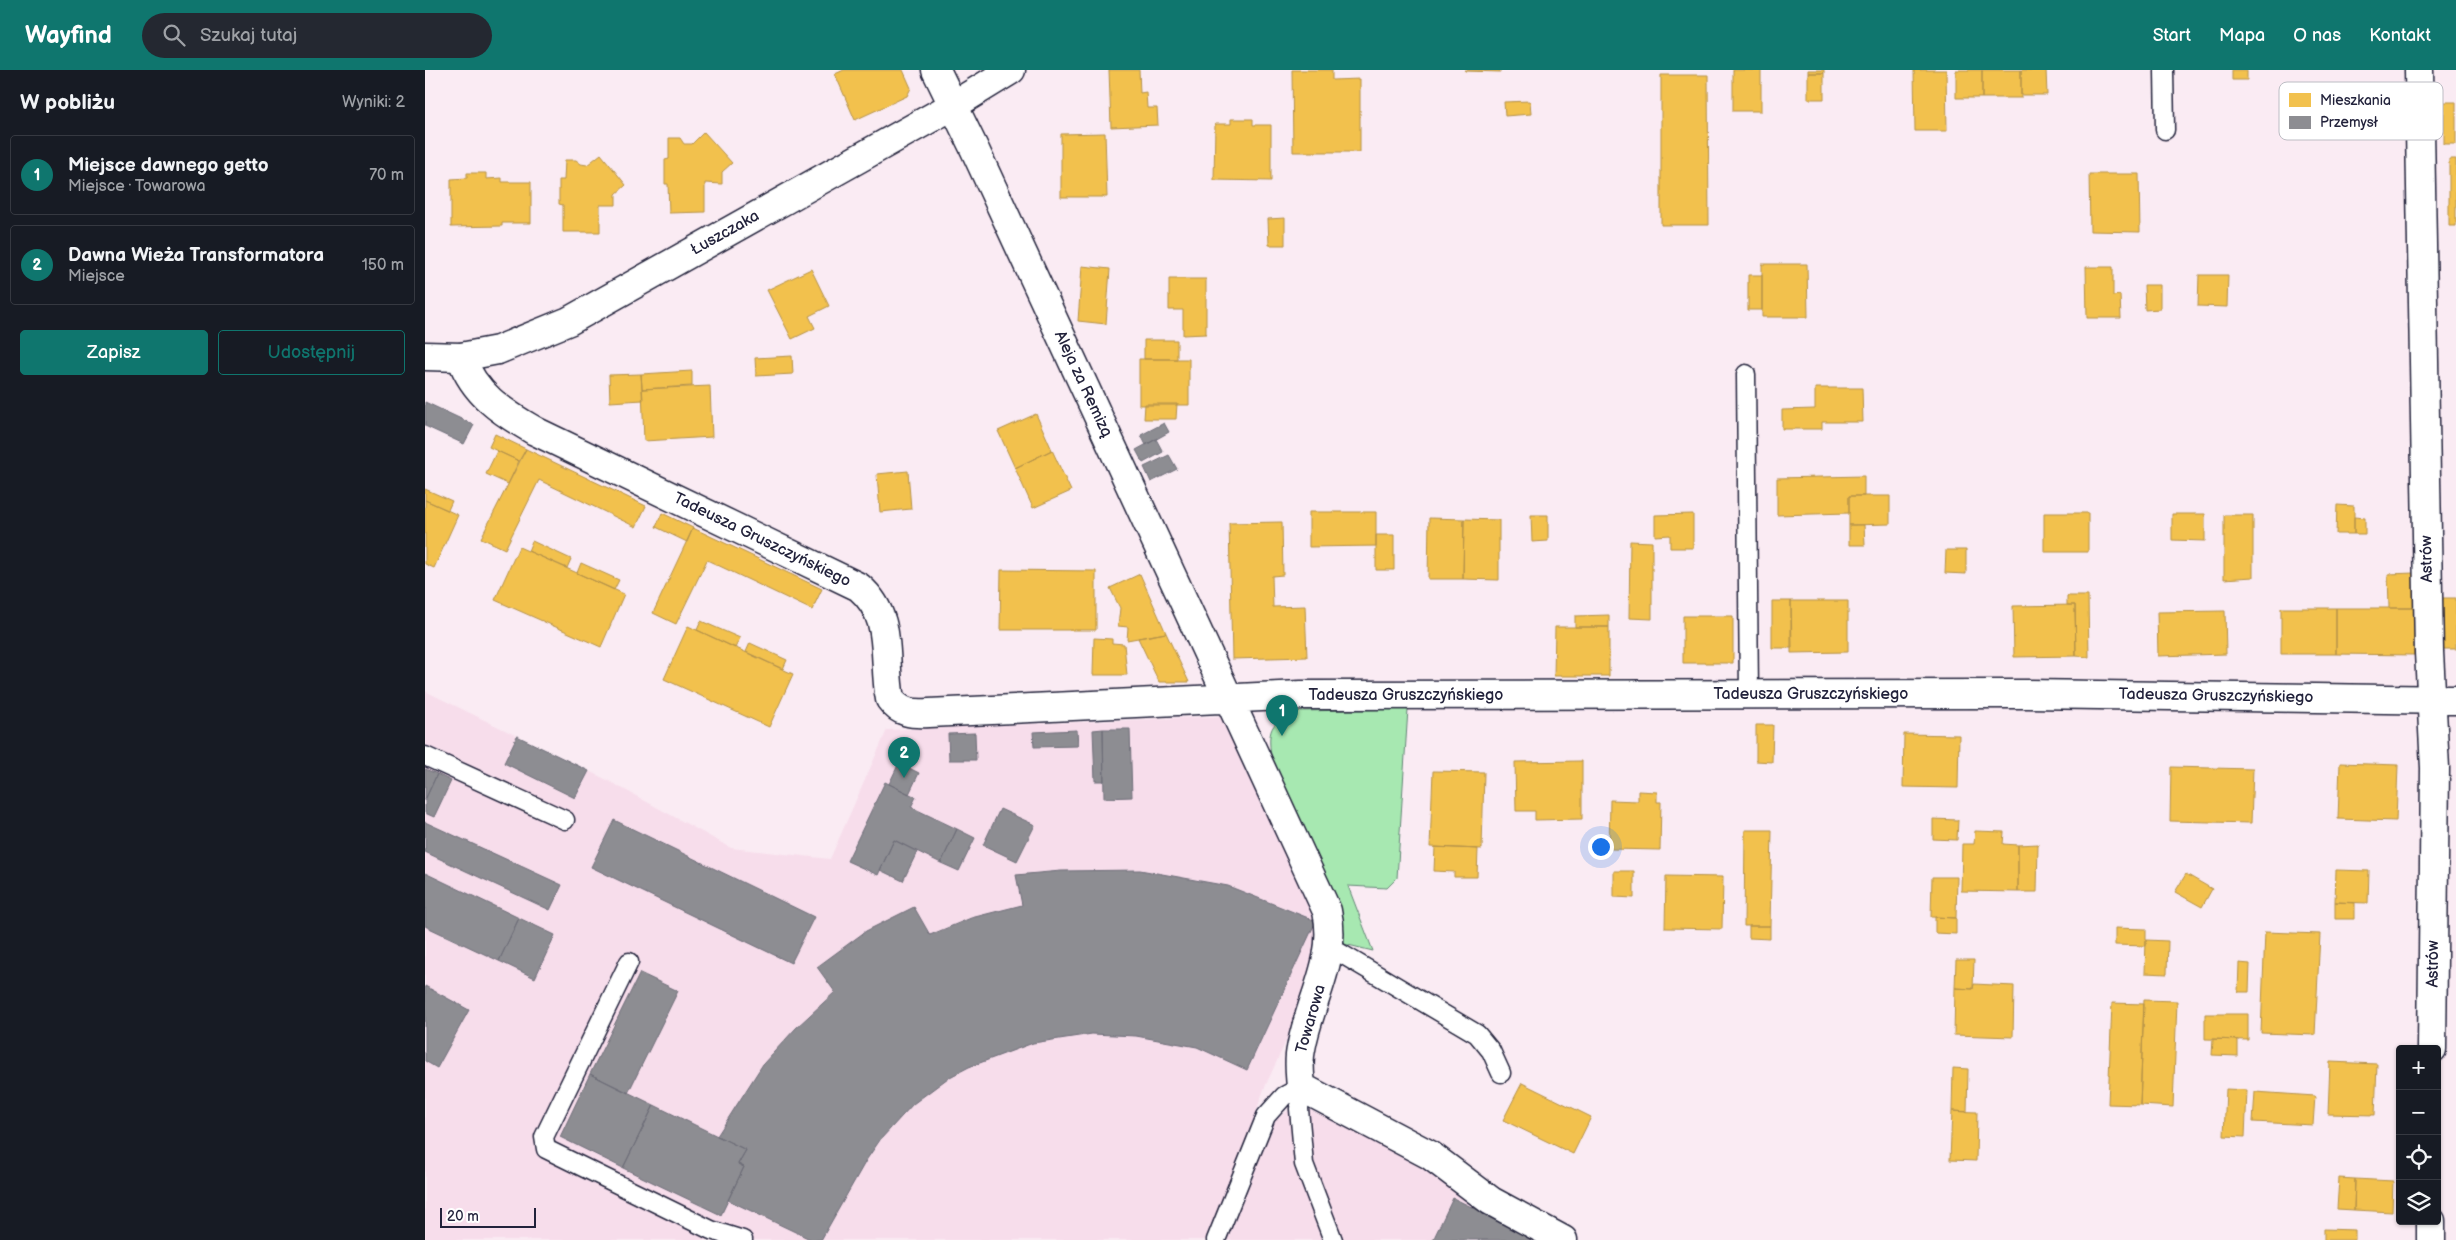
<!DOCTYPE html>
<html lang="pl">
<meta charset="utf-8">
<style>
:root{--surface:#171b24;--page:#242831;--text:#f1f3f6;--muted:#9ea1a6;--line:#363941;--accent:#0f766e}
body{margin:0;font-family:"Balsamiq Sans",sans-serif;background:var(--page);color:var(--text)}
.controls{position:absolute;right:15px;bottom:15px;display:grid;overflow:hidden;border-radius:5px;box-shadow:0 1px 4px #0004}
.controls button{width:45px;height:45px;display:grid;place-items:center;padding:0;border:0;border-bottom:1px solid var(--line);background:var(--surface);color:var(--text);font:25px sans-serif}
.scale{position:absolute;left:15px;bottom:12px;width:96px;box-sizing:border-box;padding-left:5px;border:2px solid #22223b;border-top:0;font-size:14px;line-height:18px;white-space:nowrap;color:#22223b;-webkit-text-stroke:4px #fff;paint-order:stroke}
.you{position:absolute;left:1175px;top:776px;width:18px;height:18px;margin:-12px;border:4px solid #fff;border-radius:50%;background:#1a73e8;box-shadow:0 0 0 8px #1a73e833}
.badge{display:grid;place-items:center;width:32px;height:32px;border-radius:50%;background:var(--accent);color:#fff;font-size:16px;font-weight:700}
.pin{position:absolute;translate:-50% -41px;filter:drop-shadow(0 1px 2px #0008)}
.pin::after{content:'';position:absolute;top:26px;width:18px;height:15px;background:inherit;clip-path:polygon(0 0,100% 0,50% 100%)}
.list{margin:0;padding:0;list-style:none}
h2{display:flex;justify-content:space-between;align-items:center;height:65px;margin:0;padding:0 20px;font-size:21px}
h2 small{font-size:16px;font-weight:400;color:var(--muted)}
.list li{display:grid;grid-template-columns:32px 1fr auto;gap:15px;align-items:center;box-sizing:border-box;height:80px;margin:0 10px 10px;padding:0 10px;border:1px solid var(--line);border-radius:5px}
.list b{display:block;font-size:19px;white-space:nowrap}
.list p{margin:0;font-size:16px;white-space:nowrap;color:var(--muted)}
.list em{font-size:16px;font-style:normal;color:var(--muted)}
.actions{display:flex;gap:10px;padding:15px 20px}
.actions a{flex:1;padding:11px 0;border:1px solid var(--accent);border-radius:5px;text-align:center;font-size:18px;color:var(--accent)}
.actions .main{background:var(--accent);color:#fff}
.icon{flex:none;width:28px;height:28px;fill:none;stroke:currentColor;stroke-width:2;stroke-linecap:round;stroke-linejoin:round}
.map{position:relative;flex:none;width:2031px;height:1170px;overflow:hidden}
header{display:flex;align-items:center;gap:30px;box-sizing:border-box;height:70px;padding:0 25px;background:var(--accent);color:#fff}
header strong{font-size:24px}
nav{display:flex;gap:28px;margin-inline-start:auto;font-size:18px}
.search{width:350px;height:45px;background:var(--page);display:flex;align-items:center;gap:12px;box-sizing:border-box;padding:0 18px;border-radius:28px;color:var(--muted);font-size:19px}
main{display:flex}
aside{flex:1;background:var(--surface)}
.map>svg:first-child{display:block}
.built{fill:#f7ddeb}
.green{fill:#a7e8b1;stroke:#648576}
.homes{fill:#f2c14e;stroke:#b49148}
.industry{fill:#8d8d92;stroke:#6d6d78}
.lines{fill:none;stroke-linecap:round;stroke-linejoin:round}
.service-casing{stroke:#22223b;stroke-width:21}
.minor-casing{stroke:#22223b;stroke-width:31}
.tertiary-casing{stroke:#22223b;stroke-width:31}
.service{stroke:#fff;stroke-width:18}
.minor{stroke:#fff;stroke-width:28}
.tertiary{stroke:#fff;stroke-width:28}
.labels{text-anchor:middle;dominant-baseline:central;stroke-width:5;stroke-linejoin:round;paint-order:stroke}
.street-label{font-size:16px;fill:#22223b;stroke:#fff}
.key{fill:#fff;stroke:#bdbdc4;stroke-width:1}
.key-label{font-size:14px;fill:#22223b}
</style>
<header>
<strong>Wayfind</strong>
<div class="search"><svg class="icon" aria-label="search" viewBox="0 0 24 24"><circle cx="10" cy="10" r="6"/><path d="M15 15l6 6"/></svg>Szukaj tutaj</div>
<nav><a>Start</a><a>Mapa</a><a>O nas</a><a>Kontakt</a></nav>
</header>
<main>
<aside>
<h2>W pobliżu<small>Wyniki: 2</small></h2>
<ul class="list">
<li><span class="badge">1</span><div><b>Miejsce dawnego getto</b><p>Miejsce · Towarowa</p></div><em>70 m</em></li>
<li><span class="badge">2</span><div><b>Dawna Wieża Transformatora</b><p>Miejsce</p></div><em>150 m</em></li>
</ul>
<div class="actions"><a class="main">Zapisz</a><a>Udostępnij</a></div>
</aside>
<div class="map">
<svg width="2031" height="1170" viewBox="0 0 2031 1170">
<rect width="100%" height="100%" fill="#faebf3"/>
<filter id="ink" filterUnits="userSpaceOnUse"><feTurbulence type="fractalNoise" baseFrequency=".02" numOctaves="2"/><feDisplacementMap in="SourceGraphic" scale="10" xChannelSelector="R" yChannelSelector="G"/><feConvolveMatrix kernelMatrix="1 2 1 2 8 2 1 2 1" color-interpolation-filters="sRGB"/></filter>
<g filter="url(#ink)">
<path class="built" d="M0,621L182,710L306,778L405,789L462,660L799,646L893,853L890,908L839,1019L831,1042L850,1050L864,1040H885L1013,1102L1114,1170H0Z"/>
<path class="green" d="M983,639L972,808L962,818L923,816L948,881L919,874L912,834L847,692C842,660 843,651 876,641Z"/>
<path class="homes" d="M419,0H478L486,18L482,26L430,50L410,4Z
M684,0H714L715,23L721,22L722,38H732L733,55L686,57Z
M867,0H907V10L935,9V82H868Z
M1040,0H1075V2L1040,1Z
M1308,0H1336V41H1308Z
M1383,0H1399V3H1383Z
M1489,0H1521L1522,61H1490Z
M1531,0H1557V28H1531Z
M1557,0H1596V28H1557Z
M1596,0H1621L1622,25H1596Z
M1807,0H1822V10H1807Z
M1383,3H1399V29H1383Z
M1236,5H1283L1284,155H1236Z
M1105,31L1106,44L1080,46L1079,32Z
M2019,32H2031V74H2019Z
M806,49H828V55H846V111L789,110L790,54H806Z
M279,62L307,93L297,102V114L280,113V142L244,143L243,114H240V90L244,89V68H255L259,74H267Z
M680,63L682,127H636V64Z
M176,84L201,115L191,124V135H175V162H138V135L134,134V110H139L140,90H151L156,94L162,95Z
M2024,89H2031V156H2024Z
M42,103H61V109L77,108V112H106V153H77V156L26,157V109L42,108Z
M1664,104H1714L1715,162L1665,161Z
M860,148V175H844L843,149Z
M1337,194H1382L1383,247H1337Z
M657,196L685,199L681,254L653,251Z
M1661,197H1688V226L1695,225L1696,248H1662Z
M386,199L404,236L384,246L390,258L367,269L342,220Z
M1323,205H1337V240H1323Z
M1774,205H1803L1802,237L1773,236Z
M744,209H781V264L758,265V240H744Z
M1719,215H1735V239L1720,240Z
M719,270H752V289H719Z
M367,286L368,304L331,306L330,288Z
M714,289H764V335H714Z
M267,301V316L217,319L216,304Z
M216,304L218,330L185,332L184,305Z
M285,316L287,367L219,371L217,319Z
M1390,318H1437L1438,352H1397V359H1357V340L1390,339Z
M720,334H752L751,349H719Z
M611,344L627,380L590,398L573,361Z
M70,364L101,379L94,391L64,377Z
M101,379L221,436L211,457L114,410L80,479L56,468Z
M627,380L646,421L608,438L590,398Z
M72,381L94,391L83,414L61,404Z
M483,401L486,439L455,442L452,404Z
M1439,406V426H1424V443L1352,445V408Z
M0,419L27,431L23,440L0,430Z
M1424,426H1465V454L1424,455Z
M0,430L33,445L9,498L0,494Z
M1912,435L1929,436V464H1911Z
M884,442H951V476L884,477Z
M237,443L268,458L262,472L231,457Z
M1619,443H1663V482H1619Z
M1268,444V478H1245V465L1230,466V445Z
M1747,444H1780V471L1747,470Z
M1106,445H1123V471L1107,472Z
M1799,445H1828V507L1799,509Z
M1929,447L1940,448V464H1929Z
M1004,448L1039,449L1038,509H1003Z
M1039,449L1074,450V510L1038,509Z
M857,452L858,505L847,506L848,537L880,536L882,587L807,589L804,453Z
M1424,455H1439L1440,475H1424Z
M268,458L397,519L387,540L282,490L251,554L228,543Z
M951,465H969V500H951Z
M107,471L146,489L142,498L103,481Z
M1205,471L1227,472V549L1204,548Z
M94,477L199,524L176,577L70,530Z
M1521,480H1541V504L1520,503Z
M156,493L194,510L189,520L152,503Z
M576,500L671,501V560H575Z
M1989,503L1990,538H1964L1963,504Z
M715,504L741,563L702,570L703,557L693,556L695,538L685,518Z
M1642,526H1663L1664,587L1651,586L1650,535H1642Z
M2016,528H2031V579H2018Z
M1347,531H1366L1367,578H1347Z
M1366,531H1423V582L1366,583Z
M1650,535L1651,586L1589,587L1588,536Z
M1856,538H1911V584H1856Z
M1911,538H1990L1989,585L1911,584Z
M1800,541L1801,584L1733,586L1732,542Z
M1184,545V557H1150V546Z
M1258,546H1308V593H1258Z
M276,551L315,568L310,578L272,560Z
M263,556L368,604L344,657L239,609Z
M1130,557H1184V606H1129Z
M741,563L764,612H734L713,568Z
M669,568L687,569V573L699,574L702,605H668Z
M325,573L362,590L358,599L321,582Z
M1331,655H1348L1347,692L1331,691Z
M1479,664L1534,665L1533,718L1478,717Z
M1157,691V749L1110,750V741H1091L1090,692Z
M1915,693L1973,695L1971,751L1913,749Z
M1746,697L1828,699L1826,753L1745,751Z
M1008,701L1059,702L1057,779L1005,777Z
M1213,721L1232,722V732H1236L1235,780L1184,779L1185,730L1213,731Z
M1508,749L1533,750L1532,770L1508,769Z
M1320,760H1347L1345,856H1319Z
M1550,761L1579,762L1578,774L1593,775V822L1536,821L1537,774H1549Z
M1613,774L1612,822H1593V775Z
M1010,777L1053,779L1052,807H1029V802L1009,801Z
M1911,800L1944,801L1943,833L1910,832Z
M1189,801H1209V828L1189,827Z
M1761,804L1787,819L1777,837L1750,822Z
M1241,806L1298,807L1297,859L1240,858Z
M1507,807H1532L1531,848L1506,847Z
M1910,832L1930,833V849H1910Z
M1510,847L1531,848V864L1510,863Z
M1324,856H1345V869L1324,868Z
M1690,858L1721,859V876L1690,875Z
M1840,862L1895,864L1890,965L1836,963Z
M1721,870L1743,871L1742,904L1720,903Z
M1531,890H1549L1548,919L1530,918Z
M1814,893L1825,894L1824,922H1813Z
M1549,914L1589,916L1588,967L1529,965L1530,918L1548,919Z
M1719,930L1752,931L1748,1037L1715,1035Z
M1687,933L1719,934L1715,1035L1683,1034Z
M1780,944H1823V970L1780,969Z
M1788,969L1813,970V986L1787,985Z
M1905,992L1952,994L1950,1045L1903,1044Z
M1528,998L1543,999L1542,1042L1527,1041Z
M1097,1013L1166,1047L1148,1084L1078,1050Z
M1801,1019L1822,1020L1820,1067L1799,1066Z
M1830,1022L1890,1026L1888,1055L1828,1052Z
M1527,1041L1552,1042L1551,1091L1525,1090Z
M1914,1108L1930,1109L1929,1140L1912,1139Z
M1930,1109L1968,1111L1967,1142L1929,1140Z
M1899,1159L1930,1160V1170H1899Z"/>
<path class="industry" d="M0,332L49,355L39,374L0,356Z
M739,353L744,362L721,375L716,365Z
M731,369L738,382L718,393L711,380Z
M744,385L752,399L726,412L719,397Z
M678,659L679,711H670L668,660Z
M678,659H705L707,727L679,728Z
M652,660L653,676L609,677L608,662Z
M550,663L551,690H524L523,664Z
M92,666L164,701L150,728L79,693Z
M474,693L494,703L484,724L464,714Z
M0,699L12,704L0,730Z
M12,704L26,711L9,747L0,743V730Z
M460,712L491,727L486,737L532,759L516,793L469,770L453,805L422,791Z
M575,739L610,755L592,791L558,775Z
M189,750L389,847L366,893L166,797Z
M0,752L137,815L125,840L0,782Z
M532,759L550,768L534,801L516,793Z
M469,770L492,782L478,811L455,800Z
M715,800L803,816L891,851L822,1000L772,977L711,966L667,964L608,973L544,997L523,1008L488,1034L455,1070L442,1089L396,1170H387L303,1130L319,1097L313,1094L321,1080L292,1066L338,994L371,958L410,922L392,897L441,861L489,837L505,865L546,848L597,835L591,805L636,801Z
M0,803L94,848L74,891L0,856Z
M94,848L130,865L110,908L74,891Z
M215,903L253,921L203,1023L165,1004Z
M0,916L44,940L12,998L0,991Z
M165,1004L229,1035L198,1098L135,1067Z
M229,1035L321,1080L313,1094L319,1097L296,1145L198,1098Z
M1028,1128L1114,1170H1008Z"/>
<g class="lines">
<g class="service-casing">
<path id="service" d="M1739,0L1740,60
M1321,304L1324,625
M0,686L140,750
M905,877L1052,964L1066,981L1076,1003
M204,892L119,1067L121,1079L286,1160L318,1170
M791,1170L841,1046L859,1026L876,1017L874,1039L879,1094L908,1170"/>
</g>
<g class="minor-casing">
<path id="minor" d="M511,0L549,78L902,841C913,890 884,931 876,979C873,991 875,1004 876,1017L1005,1085L1066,1131L1138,1170
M1994,0L2004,582L2010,698L2007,979
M36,287C49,324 77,342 110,361L434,517C470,548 457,587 465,629C475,643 487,644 504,643L876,625L1603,624L2031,630
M2006,1170V1151"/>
</g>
<g class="tertiary-casing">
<path id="tertiary" d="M0,286L36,287L73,280L144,251L529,35L586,0"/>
</g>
<use href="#service" class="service"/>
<use href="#minor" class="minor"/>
<use href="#tertiary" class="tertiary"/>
</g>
</g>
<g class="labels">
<g class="street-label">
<text transform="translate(300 163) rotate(-29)">Łuszczaka</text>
<text transform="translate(658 314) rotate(65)">Aleja za Remizą</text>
<text transform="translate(337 470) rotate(26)">Tadeusza Gruszczyńskiego</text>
<text transform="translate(2002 489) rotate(-91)">Astrów</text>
<text x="1386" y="624">Tadeusza Gruszczyńskiego</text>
<text x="981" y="625">Tadeusza Gruszczyńskiego</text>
<text transform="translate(1791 626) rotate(1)">Tadeusza Gruszczyńskiego</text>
<text transform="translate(2008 894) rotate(-90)">Astrów</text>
<text transform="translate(886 949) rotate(-74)">Towarowa</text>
</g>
</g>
<rect x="1854" y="12" width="164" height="58" rx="8" class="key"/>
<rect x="1864" y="23" width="22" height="14" fill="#f2c14e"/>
<rect x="1864" y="46" width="22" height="13" fill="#8d8d92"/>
<g class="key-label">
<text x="1895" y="35">Mieszkania</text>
<text x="1895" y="57">Przemysł</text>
</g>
</svg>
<div class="controls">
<button>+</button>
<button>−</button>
<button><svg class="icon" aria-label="locate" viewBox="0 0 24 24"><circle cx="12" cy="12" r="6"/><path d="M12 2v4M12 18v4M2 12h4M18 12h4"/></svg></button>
<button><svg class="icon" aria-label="layers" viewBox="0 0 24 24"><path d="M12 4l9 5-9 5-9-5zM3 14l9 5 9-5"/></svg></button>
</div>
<div class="scale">20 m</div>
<div class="you"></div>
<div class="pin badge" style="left:857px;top:666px">1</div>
<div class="pin badge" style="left:479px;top:708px">2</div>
</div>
</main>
